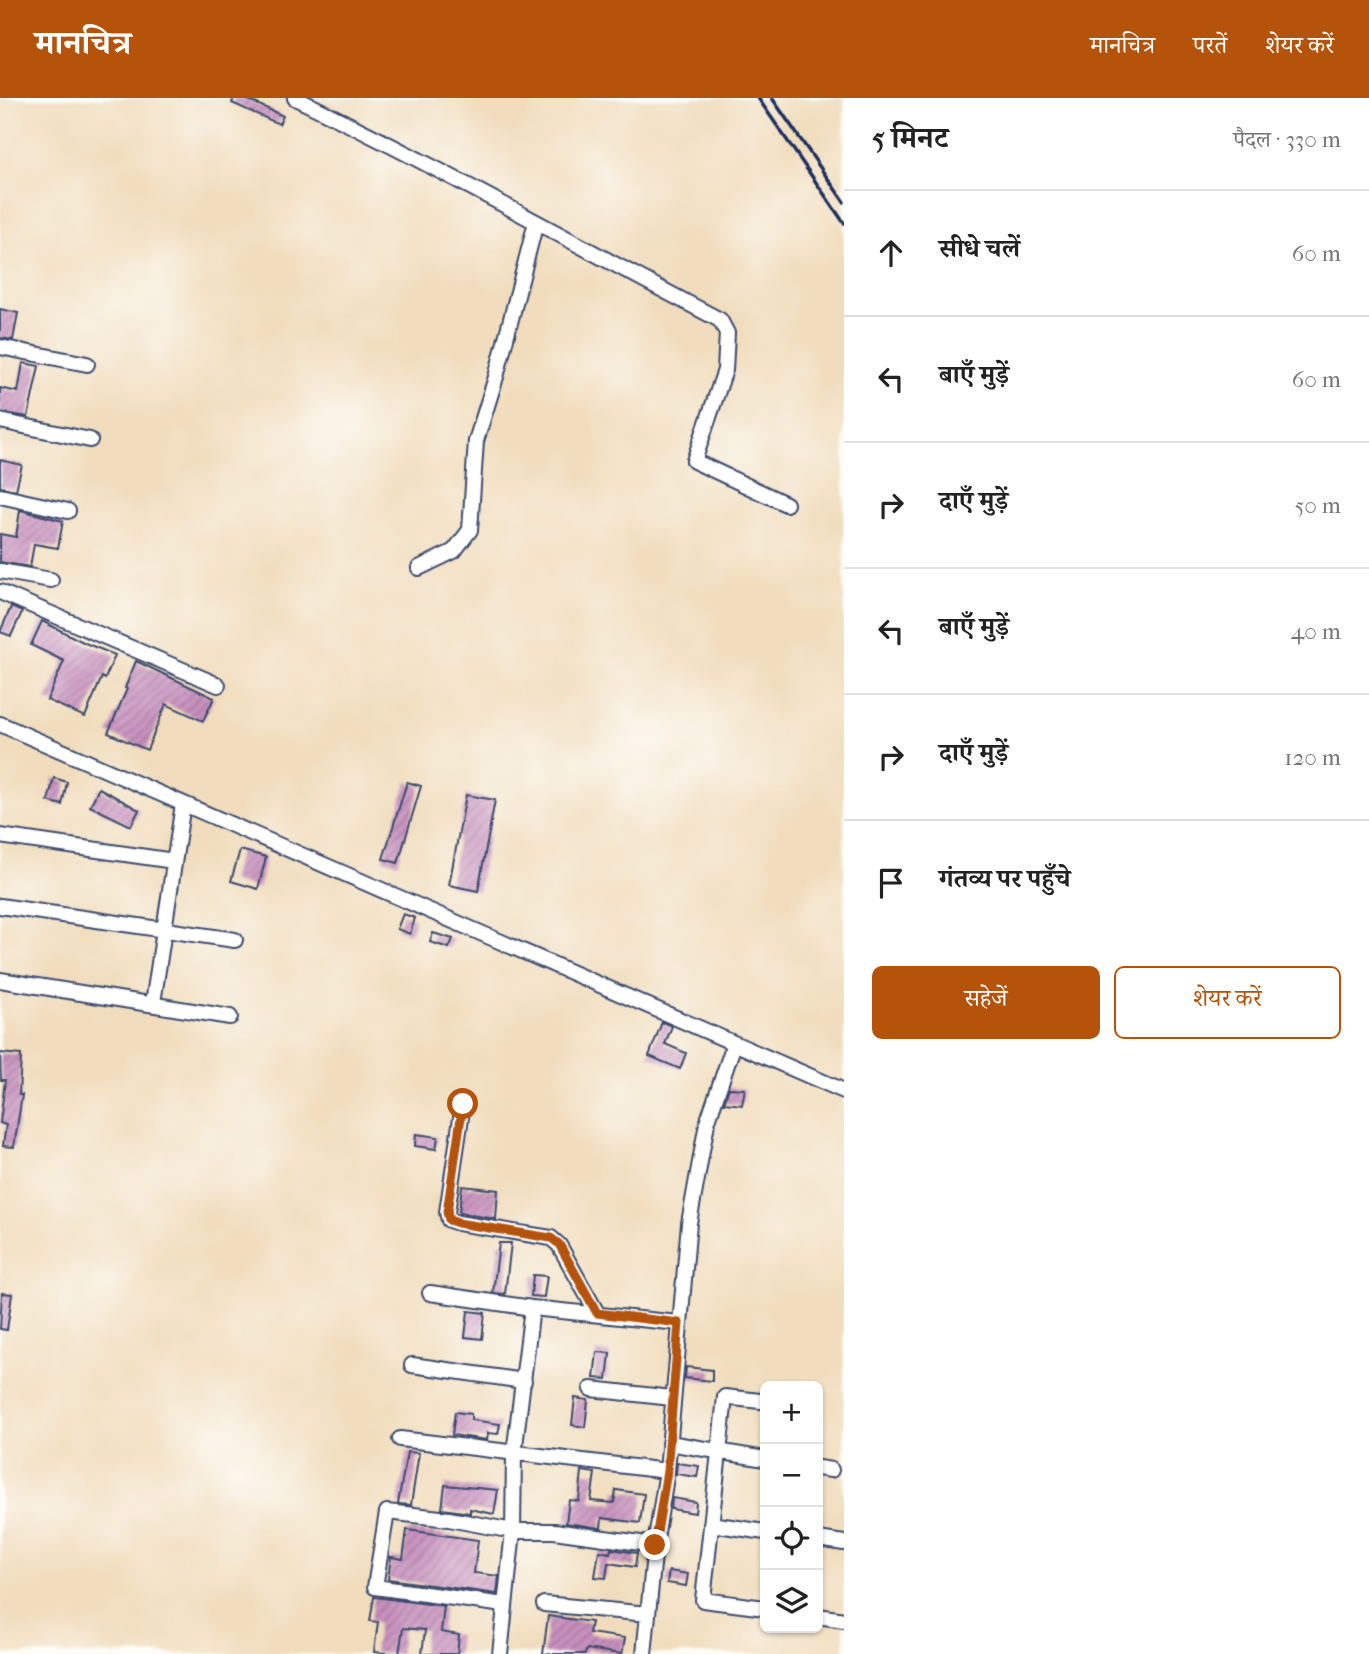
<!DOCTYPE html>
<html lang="hi">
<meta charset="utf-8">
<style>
:root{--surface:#fff;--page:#f6f6f6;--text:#222;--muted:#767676;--line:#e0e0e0;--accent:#b45309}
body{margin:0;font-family:"IM FELL French Canon","Noto Serif Devanagari",serif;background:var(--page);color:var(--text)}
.controls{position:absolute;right:21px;bottom:21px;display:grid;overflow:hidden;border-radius:10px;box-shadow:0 2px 5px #0004}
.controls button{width:63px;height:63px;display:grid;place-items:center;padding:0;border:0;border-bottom:2px solid var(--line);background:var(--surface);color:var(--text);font:35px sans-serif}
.stop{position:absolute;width:21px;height:21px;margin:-16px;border:5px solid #b45309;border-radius:50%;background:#fff}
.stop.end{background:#b45309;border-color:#fff;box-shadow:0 2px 7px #0008}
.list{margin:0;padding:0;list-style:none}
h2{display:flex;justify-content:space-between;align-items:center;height:91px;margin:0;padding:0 28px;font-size:30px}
h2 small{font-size:23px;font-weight:400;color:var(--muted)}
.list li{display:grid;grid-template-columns:46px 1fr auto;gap:21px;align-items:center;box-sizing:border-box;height:126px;padding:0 28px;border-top:2px solid var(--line)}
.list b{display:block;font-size:26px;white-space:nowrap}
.list em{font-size:23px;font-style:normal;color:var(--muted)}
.actions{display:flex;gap:14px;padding:21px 28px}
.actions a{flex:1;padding:16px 0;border:2px solid var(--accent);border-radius:10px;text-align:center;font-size:24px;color:var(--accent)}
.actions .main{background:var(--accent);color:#fff}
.icon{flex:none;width:38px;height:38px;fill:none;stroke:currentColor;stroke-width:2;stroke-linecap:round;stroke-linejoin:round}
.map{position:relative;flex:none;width:844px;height:1556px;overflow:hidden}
header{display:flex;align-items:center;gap:42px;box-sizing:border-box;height:98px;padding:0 35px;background:var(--accent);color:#fff}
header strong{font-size:33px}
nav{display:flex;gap:38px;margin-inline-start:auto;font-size:24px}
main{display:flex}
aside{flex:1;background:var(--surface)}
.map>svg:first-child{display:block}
.building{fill:url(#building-hatch)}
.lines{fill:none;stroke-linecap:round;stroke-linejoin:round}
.minor-casing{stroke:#3b496c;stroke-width:18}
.minor{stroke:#fff;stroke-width:14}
.rail{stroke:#1b2f5e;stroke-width:3.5}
.route{stroke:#b45309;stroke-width:9}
</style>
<header>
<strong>मानचित्र</strong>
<nav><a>मानचित्र</a><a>परतें</a><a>शेयर करें</a></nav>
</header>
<main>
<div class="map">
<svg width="844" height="1556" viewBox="0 0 844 1556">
<defs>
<pattern id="building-hatch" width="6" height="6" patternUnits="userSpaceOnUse" patternTransform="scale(1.75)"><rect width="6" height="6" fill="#c890be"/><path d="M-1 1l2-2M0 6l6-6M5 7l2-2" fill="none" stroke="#a2769e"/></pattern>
</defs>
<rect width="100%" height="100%" fill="#fdfcf7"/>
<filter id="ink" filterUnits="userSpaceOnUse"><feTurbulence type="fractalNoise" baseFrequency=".0143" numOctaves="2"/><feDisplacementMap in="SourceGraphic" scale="14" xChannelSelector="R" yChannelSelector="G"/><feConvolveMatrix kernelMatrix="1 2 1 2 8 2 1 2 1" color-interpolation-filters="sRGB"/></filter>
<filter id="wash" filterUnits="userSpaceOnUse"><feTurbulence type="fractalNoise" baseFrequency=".00686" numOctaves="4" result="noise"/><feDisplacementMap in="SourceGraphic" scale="28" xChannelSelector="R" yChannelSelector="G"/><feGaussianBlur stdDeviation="1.57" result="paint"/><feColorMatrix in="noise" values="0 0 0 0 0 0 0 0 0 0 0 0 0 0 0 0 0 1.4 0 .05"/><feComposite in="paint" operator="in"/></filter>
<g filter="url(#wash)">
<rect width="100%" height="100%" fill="#f1ddbd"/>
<g id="blocks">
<path class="building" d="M234,0H244L283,18L279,26L232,5Z
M0,211L18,215L13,242L0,240Z
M23,265L39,268L28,319L0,314V290L18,294Z
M0,362L22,367L16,392L0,389Z
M20,412L63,423L58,450L34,446L30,469L0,464V436L16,439Z
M11,509L22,514L11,538L0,534Z
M42,523L85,545L115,557L105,581L102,579L85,619L47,602L64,563L31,547Z
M136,563L214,600L203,623L166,606L147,652L108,635L127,591L125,590Z
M54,680L67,684L62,707L48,703Z
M407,684L421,688L398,765L383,761Z
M99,690L139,712L131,728L90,708Z
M466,697L495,702L478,793L449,787Z
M240,752L266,759L258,791L231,783Z
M403,816L415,820L410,836L397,831Z
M433,835L453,841L449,850L430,844Z
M662,924L672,928L665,946L686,955L680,971L649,958Z
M0,955L21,957L19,997H22L14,1049L3,1048L6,1027L0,1025L5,982H1Z
M729,990L745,991L742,1007L724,1005Z
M416,1036L438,1039L436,1051L415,1048Z
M462,1088L498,1092L496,1121L459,1115Z
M499,1145H511L505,1196L493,1195Z
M533,1177L547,1178L544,1199L531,1198Z
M2,1195L12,1196L7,1232L0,1231Z
M468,1213L485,1215L482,1241L465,1239Z
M597,1254L610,1255L607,1281L594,1280Z
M686,1269L712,1272V1283L685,1280Z
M575,1300L588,1302L585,1329L572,1327Z
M455,1314L471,1316V1322L500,1326L498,1336L488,1335L487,1342L452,1337Z
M407,1354L419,1355L411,1407L398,1406Z
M677,1365L699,1368L697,1379L676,1376Z
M582,1373L595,1375L591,1403L614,1405L616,1392L644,1396L640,1425L602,1420L601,1430L566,1425L569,1402L579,1403Z
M445,1387L498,1392L494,1416L470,1411V1415L442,1411Z
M672,1400L696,1404L695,1415L671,1411Z
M407,1432L478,1442L474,1475L499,1478L497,1496L388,1481L391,1459L403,1461Z
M611,1451L637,1455L635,1469L608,1465L606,1480L595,1479L599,1453L610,1455Z
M669,1473L688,1476L686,1488L667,1485Z
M374,1499L444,1508L441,1534L459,1537L457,1556H422L425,1532L403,1530L399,1556L374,1554L378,1524L370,1523Z
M548,1518L591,1524L589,1535L625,1540L622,1556L587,1551L585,1556H543Z"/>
</g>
</g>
<g filter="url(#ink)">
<use href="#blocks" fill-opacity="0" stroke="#3b496c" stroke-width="2"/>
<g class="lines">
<g class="minor-casing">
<path id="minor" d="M295,0C439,69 578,148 720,222L727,235L725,272L694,363L786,406
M0,249L87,266
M0,323L90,342
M0,398L68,413
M419,470L454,453L470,432L476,343L496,279L536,124
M0,473L51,482
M0,494L218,587
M0,626L844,993
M0,738L174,763
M0,808L235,842
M0,882L230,919
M153,905L183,706
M463,1006L447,1114L449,1122L458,1125L551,1140L559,1147L597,1215
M430,1195L532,1210L679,1225
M412,1267L524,1283
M591,1291L672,1300
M760,1303L725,1299L703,1502L765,1510
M400,1341L667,1373
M669,1345L765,1361
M818,1370L831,1372
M711,1426L765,1434
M818,1441L844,1445
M544,1506L648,1516
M504,1507L375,1489L387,1414L449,1421L513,1433H554L655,1447
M818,1518L844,1522
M500,1556L513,1433L514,1356L532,1210
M644,1556L655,1447L667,1373L689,1125L707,1025L734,946"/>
</g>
<use href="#minor" class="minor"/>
<path class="rail" d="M758,0L844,125
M772,0L844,104"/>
</g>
</g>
<g class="lines" filter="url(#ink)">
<path class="route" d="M463,1006L447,1114L449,1122L458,1125L551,1140L559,1146L597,1215L679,1225L667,1373L655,1447"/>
</g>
</svg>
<div class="controls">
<button>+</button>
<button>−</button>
<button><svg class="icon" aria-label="locate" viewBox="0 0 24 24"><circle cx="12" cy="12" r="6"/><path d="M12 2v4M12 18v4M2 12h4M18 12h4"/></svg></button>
<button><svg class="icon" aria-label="layers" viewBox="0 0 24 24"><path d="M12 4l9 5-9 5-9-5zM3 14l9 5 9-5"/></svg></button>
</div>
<div class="stop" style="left:463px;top:1006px"></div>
<div class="stop end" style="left:655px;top:1447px"></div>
</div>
<aside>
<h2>5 मिनट<small>पैदल · 330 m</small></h2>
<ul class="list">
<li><svg class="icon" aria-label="ahead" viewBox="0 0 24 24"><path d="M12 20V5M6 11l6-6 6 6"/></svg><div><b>सीधे चलें</b></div><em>60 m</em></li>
<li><svg class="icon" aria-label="left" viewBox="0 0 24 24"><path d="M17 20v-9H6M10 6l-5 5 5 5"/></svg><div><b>बाएँ मुड़ें</b></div><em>60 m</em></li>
<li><svg class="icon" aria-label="right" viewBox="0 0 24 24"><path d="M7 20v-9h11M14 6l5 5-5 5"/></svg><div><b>दाएँ मुड़ें</b></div><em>50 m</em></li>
<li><svg class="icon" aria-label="left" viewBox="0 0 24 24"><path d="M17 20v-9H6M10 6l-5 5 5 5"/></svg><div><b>बाएँ मुड़ें</b></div><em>40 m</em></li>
<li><svg class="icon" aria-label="right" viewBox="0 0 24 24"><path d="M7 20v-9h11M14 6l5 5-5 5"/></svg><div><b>दाएँ मुड़ें</b></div><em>120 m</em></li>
<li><svg class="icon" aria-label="arrive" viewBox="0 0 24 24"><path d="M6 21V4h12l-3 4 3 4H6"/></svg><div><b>गंतव्य पर पहुँचे</b></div></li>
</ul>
<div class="actions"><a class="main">सहेजें</a><a>शेयर करें</a></div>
</aside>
</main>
